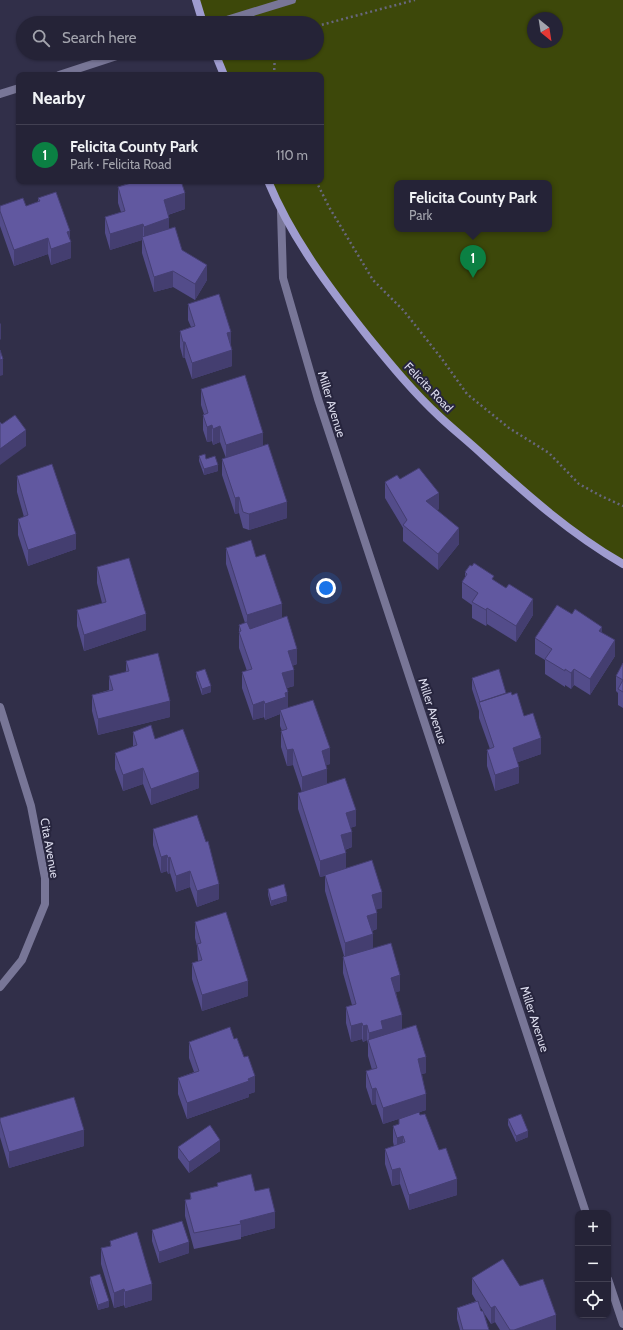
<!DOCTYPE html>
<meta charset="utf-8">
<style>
:root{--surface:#252337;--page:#2d2b3f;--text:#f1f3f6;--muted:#a3a4ad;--line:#424052;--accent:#0b8043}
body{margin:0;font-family:Cabin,sans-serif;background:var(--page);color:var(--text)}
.controls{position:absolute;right:12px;bottom:12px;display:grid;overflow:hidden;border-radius:8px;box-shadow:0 1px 3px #0004}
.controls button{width:36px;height:36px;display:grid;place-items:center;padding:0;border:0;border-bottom:1px solid var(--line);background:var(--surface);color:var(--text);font:20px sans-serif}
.compass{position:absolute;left:527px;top:12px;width:36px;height:36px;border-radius:50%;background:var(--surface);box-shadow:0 1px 3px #0004;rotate:150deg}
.you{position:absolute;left:326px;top:588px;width:14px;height:14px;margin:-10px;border:3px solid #fff;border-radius:50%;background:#1a73e8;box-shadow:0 0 0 6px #1a73e833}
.badge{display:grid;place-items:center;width:26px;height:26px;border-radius:50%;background:var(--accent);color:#fff;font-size:13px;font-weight:700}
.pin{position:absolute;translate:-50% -33px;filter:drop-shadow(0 1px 2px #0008)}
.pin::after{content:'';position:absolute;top:21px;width:14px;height:12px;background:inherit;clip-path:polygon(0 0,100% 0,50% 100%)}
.popup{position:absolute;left:394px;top:180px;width:158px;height:52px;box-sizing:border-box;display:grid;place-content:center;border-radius:8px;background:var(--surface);filter:drop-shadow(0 1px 3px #0005);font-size:13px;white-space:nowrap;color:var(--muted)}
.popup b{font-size:15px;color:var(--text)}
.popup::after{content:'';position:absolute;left:50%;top:100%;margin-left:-8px;border:8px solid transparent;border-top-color:var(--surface)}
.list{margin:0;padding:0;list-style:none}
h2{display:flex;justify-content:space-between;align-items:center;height:52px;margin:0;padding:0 16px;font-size:17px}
h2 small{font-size:13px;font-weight:400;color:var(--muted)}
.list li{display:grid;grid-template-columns:26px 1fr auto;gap:12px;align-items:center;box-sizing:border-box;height:60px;padding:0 16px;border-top:1px solid var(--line)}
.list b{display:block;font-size:15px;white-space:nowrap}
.list p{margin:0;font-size:13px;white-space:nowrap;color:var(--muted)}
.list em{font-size:13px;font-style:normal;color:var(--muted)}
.icon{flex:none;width:22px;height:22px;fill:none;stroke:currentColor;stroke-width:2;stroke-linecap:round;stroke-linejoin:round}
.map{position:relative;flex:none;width:623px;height:1330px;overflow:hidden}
.search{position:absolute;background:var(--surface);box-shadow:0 1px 3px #0004;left:16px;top:16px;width:308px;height:44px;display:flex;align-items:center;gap:10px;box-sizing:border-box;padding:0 14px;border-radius:22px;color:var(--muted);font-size:15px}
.panel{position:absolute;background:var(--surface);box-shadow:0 1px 3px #0004;left:16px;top:72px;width:308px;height:112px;border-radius:8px}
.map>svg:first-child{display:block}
.green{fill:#3d480a;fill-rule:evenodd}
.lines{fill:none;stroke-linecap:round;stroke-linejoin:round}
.path{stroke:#68677e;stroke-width:2.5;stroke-dasharray:2 3;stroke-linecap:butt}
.minor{stroke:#787697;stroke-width:8}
.tertiary{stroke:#787697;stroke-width:8}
.secondary{stroke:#9f9cd0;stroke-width:8}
.wall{fill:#534c8a;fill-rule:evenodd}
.shaded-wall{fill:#443e70}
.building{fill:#6158a0;stroke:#443e70}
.labels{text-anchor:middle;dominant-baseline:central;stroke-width:4;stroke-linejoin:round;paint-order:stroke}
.street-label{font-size:12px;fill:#dadaeb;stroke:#27253e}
</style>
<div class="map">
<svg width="623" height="1330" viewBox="0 0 623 1330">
<rect width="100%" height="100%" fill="#312f49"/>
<path class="green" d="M196,0H623V565L558,520L409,386L304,250L268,181H321V75H224L215,53H317V23H203ZM533,18H557V42H533ZM397,183H549V229H397Z"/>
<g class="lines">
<path class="path" d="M317,26L415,0
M274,75L275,53
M316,181L329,207L373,280L404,311L442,359L467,394L509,428L549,453L579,484L601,496L623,506"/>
<path class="minor" d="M217,23L292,0
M281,212L283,278L318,399L586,1213
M0,707L31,806L45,878V904L22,960L0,987
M608,1279L623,1324"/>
<path class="tertiary" d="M59,75L126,53
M0,94L19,88"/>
<path class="secondary" d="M196,0L203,23
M215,53L224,75
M268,181C292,239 330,289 369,338C391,365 414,393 440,417C454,430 469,442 483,455C527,495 571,534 623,564"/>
</g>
<path class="wall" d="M125,181H181L185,209L168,215L169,229L182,250L207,280L195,300L173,287L154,292L142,253V240L110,250L105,233V217L121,212L118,203V187L126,184Z
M38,198L70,238L71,258L51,265L48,254L14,266L0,226V206H26L38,202Z
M188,304L231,345L232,366L192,379L185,358H183L180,347V331L191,327L188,320Z
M201,389L263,446L287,518L249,530L243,528L239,513L235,514L222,475V459L226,458L220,442L213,445L212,441L207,442L203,430V415L204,414L201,405Z
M199,456L218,471L204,475L199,461Z
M17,476L76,549L28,566L18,535V519L24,517L17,492Z
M400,479L439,509L437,510L459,544L438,570L403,541V528L385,498V482Z
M226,548L256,557L282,618L297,664L292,666L294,686L287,688L288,708L330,764L326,765L327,784L356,826L350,828L352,847L345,850L346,868L382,908L376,909L377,929L372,931L373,948L400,991L396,992L402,1029L426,1073L422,1074L426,1110L383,1124L376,1104L372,1105L366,1087V1071L372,1070L368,1056V1044L367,1040L363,1042L362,1039L351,1042L346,1023V1007L352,1005L343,973V957L344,956L325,891V876L320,877L298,809V793L302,792L293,765L287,766L281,747V731H282L280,726V714L265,720L264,717L253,720L242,688V672L247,671L239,648V625L245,623L226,564Z
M97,567L146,630L84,651L77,626V610L102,603L97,583Z
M465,572L494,580L533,615L516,642L487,624L486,626L472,618V605L462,598V582L465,578Z
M602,633L615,656L590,695L574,685L571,689L565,685V687L545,674V660L535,654V638Z
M126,661L170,717L98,735L92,711V695L109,690V676L126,672Z
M623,663V708L618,705V693L616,691V676Z
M196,672L211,692L202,695L196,677Z
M472,678L506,693L512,695L524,716L541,754L518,762L519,783L495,791L487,766V750L490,749L479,718V711L472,689Z
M133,732L155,739L199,788L151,805L143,784L123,791L115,769V753L133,747Z
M153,829L219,899L197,907L190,887L176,892L170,873L168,874L167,871L161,873L153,845Z
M268,889L287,901L271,906L268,895Z
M195,922L248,996L202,1011L192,979V963L198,961L197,946L195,938Z
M234,1039L255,1092L249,1094V1097L187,1119L178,1094V1078L194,1072L189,1058V1042Z
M0,1118L84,1146L9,1168L0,1137Z
M508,1119L528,1137L516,1142L508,1125Z
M393,1126L457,1195L409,1210L400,1184L392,1186L385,1164V1149L394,1146L393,1142Z
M178,1147L220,1151L189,1173L178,1158Z
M217,1183L255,1191L275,1228L241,1237V1239L194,1249L185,1216V1200L190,1199V1193L217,1186Z
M152,1230L189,1253L159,1263L152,1241Z
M110,1241L152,1300L125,1308L124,1305L114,1308L101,1264V1248L110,1246Z
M90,1277L109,1307L98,1310L90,1283Z
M472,1278L520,1286L556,1330H500L495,1322L491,1324L484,1313L489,1330H460L457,1319V1308L476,1301L472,1294ZM479,1305L483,1311H481Z"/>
<path class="shaded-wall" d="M185,193V209L164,216V200Z
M169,218V234L144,242V227Z
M143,224V240L142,237V240L110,250V234Z
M70,231V243L71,242V258L51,265V249L67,232Z
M48,238V254L14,266V250Z
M207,265V280L195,300V284Z
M173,271V287L154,292V277Z
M1,323V339L0,340V324Z
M231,332V348L227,333Z
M183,342H185V358H183Z
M232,350V366L192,379V363Z
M3,359V375L0,376V380V360Z
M212,425V441L207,442V427Z
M220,426V442L213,445V429Z
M26,430V446L0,465V449Z
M263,433V449L226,461V445Z
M218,465V471L204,475V469Z
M439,493V509L426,517V501Z
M239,497V513L235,514V498Z
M287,502V518L249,530V514Z
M459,528V544L438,570V554Z
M76,534V549L28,566V550Z
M533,599V615L516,642V626Z
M282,604V620L247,631V615Z
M487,608V624L486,626V610Z
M146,614V630L84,651V635Z
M602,627V643L599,631Z
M615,640V656L590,695V679Z
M297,649V664L288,667V651Z
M574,669V685L571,689V673Z
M294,670V686L282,689V673Z
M211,686V692L202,695V689Z
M288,692V708L280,710V714L265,720V704Z
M170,701V717L98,735V719Z
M264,701V717L253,720V705Z
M541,738V754L513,764V748Z
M330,748V764L322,767V751Z
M293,749V765L287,766V750Z
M519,767V783L495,791V775Z
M143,768V784L123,791V775Z
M327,769V784L302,793V777Z
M199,772V788L151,805V789Z
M356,810V826L346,829V813Z
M352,832V847L341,851V835Z
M346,853V869L320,877V861Z
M167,855V871L161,873V857Z
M170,857V873L168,874V858Z
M190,871V887L176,892V876Z
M219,884V899L197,907V891Z
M382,892V908L372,911V895Z
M287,896V901L271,906V901Z
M377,913V929L367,932V916Z
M373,934V950L345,958V943Z
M400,975V991L391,994V978Z
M248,981V996L202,1011V995Z
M402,1015V1031L369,1044V1033L381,1021Z
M362,1023V1039L351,1042V1026Z
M367,1025V1040L363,1042V1026Z
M426,1057V1073L418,1075V1059Z
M255,1076V1092L249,1094V1097L187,1119V1103Z
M376,1088V1104L372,1105V1089Z
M426,1094V1110L383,1124V1108Z
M84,1130V1146L9,1168V1152Z
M528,1131V1137L516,1142V1136Z
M403,1136V1152L397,1154V1138Z
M220,1140V1151L189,1173V1162Z
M400,1168V1184L392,1186V1170Z
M457,1179V1195L409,1210V1195Z
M275,1212V1228L241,1237V1224L240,1221Z
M189,1242V1253L159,1263V1252Z
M152,1284V1300L125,1308V1292Z
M124,1289V1305L114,1308V1293Z
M109,1301V1307L98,1310V1305Z
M495,1306V1322L491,1324V1308Z
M556,1315V1330H514Z"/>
<path class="building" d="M130,181H181L185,193L164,200L169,218L144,227L143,224L110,234L105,217L125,211L118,187L131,183Z
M56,192L70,231L67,232L71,242L51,249L48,238L14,250L0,211V206L23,198L26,206L40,201L38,198Z
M175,227L182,250L207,265L195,284L173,271L154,277L142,237Z
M219,294L231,332L227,333L232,350L192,363L185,342H183L180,331L195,326L188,304Z
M0,350L3,359L0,360Z
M245,375L263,433L226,445L220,426L213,429L212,425L207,427L203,415L208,413L201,389Z
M15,415L26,430L0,449V422L2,424Z
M268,444L287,502L249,514L243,512L239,497L235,498L222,459Z
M205,454L206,459L215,456L218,465L204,469L199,456Z
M52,464L76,534L28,550L18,519L28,515L17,476Z
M419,468L439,493L426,501L459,528L438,554L403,525L407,520L385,482L397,475L400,479Z
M251,540L256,557L265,554L282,604L247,615L226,548Z
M129,558L146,614L84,635L77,610L106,602L97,567Z
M474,563L494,576L492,579L506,588L509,584L533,599L516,626L487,608L486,610L472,602L478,593L462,582L467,574L465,572L470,565L472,566Z
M557,605L572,614L575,609L602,627L599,631L615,640L590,679L574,669L571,673L565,669V671L545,659L552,649L535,638Z
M287,616L297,649L288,651L294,670L282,673L288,692L285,693L286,697L265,704L264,701L253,705L242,672L252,669L239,632L241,631L239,625L247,622L250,629Z
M158,653L170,701L98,719L92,695L113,690L109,676L129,671L126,661Z
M623,663V680L616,676Z
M205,669L211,686L202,689L196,672Z
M499,669L506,693L480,702L472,678Z
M623,680V692L618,689Z
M511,692L512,695L517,693L524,716L533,713L541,738L513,748L519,767L495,775L487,750L494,747L479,702Z
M313,700L330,748L322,751L327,769L302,777L293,749L287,750L281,731L287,729L280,710Z
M151,725L155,739L183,729L199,772L151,789L143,768L123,775L115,753L137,745L133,732Z
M345,778L356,810L346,813L352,832L341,835L346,853L320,861L298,793Z
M197,815L206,842L208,841L219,884L197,891L190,871L176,876L170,857L168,858L167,855L161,857L153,829Z
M372,860L382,892L372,895L377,913L367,916L373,934L345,943L325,875Z
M284,884L287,896L271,901L268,889Z
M226,912L248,981L202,995L192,963L202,960L197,944L201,943L195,922Z
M391,943L400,975L391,978L402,1015L381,1021L383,1029L369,1033L367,1025L363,1026L362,1023L351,1026L346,1007L356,1004L343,957Z
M416,1025L426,1057L418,1059L426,1094L383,1108L376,1088L372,1089L366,1071L377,1068L368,1040Z
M230,1027L234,1039L237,1038L244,1057L248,1056L255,1076L248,1079L249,1081L187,1103L178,1078L199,1071L189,1042Z
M74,1097L84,1130L9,1152L0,1121V1118Z
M419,1112L420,1115L425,1114L439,1150L446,1148L457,1179L409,1195L400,1168L392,1170L385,1149L405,1142L403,1136L397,1138L393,1126L399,1124V1119Z
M521,1114L528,1131L516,1136L508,1119Z
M210,1125L220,1140L189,1162L178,1147Z
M251,1174L255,1191L269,1188L275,1212L240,1221L241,1224L194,1233L185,1200L191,1199L190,1193L218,1186L217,1183Z
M182,1221L189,1242L159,1252L152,1230Z
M137,1232L152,1284L125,1292L124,1289L114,1293L101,1248L111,1246L110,1241Z
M503,1259L520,1286L543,1279L556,1315L514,1330H510L495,1306L491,1308L472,1278Z
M100,1274L109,1301L98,1305L90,1277Z
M478,1301L481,1311H483L489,1330H463L457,1308Z"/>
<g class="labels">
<g class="street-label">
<text transform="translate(429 387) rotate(46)">Felicita Road</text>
<text transform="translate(332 404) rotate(73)">Miller Avenue</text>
<text transform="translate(433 711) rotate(72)">Miller Avenue</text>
<text transform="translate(50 848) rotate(80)">Cita Avenue</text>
<text transform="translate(535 1019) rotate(72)">Miller Avenue</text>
</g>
</g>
</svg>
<div class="controls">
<button>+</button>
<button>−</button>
<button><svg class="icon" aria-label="locate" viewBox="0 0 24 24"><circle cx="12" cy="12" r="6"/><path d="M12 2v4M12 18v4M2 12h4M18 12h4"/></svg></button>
</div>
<svg class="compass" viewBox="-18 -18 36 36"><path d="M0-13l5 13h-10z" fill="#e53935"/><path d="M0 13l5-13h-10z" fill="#a3a4ad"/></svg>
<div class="you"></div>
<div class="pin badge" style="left:473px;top:278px">1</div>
<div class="popup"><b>Felicita County Park</b>Park</div>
<div class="search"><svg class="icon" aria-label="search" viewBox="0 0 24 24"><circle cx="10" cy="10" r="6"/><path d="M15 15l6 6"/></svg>Search here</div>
<section class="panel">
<h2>Nearby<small></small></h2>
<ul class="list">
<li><span class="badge">1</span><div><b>Felicita County Park</b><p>Park · Felicita Road</p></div><em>110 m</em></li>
</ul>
</section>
</div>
